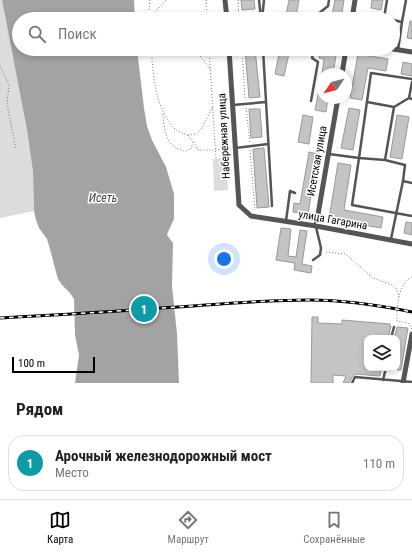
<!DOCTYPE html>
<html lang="ru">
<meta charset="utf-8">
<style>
:root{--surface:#fff;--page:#f6f6f6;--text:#222;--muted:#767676;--line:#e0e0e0;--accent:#000}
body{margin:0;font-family:"Roboto Condensed",sans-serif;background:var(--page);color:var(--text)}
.controls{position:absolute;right:12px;bottom:12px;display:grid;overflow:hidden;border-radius:8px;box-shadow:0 2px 6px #0003}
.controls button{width:36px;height:36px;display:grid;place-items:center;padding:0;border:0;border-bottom:1px solid var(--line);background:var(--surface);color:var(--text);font:20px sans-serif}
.compass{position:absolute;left:316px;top:68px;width:36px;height:36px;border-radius:50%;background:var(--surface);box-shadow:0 2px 6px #0003;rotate:235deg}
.scale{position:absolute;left:12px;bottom:10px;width:83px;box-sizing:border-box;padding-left:4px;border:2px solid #000;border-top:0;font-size:11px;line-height:14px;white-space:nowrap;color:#000;-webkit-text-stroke:3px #fff;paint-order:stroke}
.you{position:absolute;left:224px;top:259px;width:14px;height:14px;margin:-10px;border:3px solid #fff;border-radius:50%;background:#1a73e8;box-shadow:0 0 0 6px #1a73e833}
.badge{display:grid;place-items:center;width:26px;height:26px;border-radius:50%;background:var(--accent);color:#fff;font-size:13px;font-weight:700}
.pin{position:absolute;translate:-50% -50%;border:2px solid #fff;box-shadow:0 1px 4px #0006}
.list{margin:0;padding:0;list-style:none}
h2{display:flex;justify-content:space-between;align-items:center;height:52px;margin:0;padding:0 16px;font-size:17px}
h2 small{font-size:13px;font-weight:400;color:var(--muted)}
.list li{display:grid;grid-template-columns:26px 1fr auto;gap:12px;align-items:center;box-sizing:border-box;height:56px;margin:0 8px 8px;padding:0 8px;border:1px solid var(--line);border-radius:16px}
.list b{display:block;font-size:15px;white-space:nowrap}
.list p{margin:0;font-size:13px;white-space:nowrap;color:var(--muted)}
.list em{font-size:13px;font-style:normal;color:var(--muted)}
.icon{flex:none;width:22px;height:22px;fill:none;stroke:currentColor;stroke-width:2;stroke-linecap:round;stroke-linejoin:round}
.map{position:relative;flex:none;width:412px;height:383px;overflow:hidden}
.search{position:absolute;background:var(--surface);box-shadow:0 2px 6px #0003;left:12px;right:12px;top:12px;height:44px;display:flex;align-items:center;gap:10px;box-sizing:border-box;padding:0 14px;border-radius:22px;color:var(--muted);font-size:15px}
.sheet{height:116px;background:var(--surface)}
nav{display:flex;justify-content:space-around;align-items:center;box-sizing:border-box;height:56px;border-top:1px solid var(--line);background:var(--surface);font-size:11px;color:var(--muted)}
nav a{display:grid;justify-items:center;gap:2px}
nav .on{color:var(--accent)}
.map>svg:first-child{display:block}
.green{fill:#dcdcdc}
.water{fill:#a3a3a3}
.building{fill:#c4c4c4;stroke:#999}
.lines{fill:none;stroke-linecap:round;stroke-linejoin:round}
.path{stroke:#777;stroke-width:1;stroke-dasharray:1 2;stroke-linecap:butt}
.service{stroke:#555;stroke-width:2.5}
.minor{stroke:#555;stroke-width:5}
.rail-casing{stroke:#000;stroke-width:3}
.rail{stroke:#fff;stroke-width:1.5;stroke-dasharray:4.5;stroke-linecap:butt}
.labels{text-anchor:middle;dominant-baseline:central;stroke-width:3;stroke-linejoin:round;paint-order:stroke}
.street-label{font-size:11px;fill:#000;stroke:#fff}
.water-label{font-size:12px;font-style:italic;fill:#444;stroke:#fff}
</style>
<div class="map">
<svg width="412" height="383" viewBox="0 0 412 383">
<rect width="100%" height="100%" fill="#fff"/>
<path class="green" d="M0,0H2L27,130L33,172L34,211L0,218Z
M226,158L228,190L214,191L213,159Z"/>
<path class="water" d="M2,0H134L135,19H19V49H137L144,108L147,126L152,140L166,167L174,194V219L168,232L167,235L173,243L172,286L177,334L179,383H75L79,355L75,335L74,299L70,293L62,285L58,279L56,272L50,249L47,239L39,228L36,220L34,211L33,172L27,130Z"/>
<path class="building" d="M241,0H254L255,9L242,10Z
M289,0H299L296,17L286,15Z
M335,0H344L341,19H331Z
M372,0H383L381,10L371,8Z
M410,21H412V39L407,38Z
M245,49H255L260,97L249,98Z
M280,49H290L284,76L275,74Z
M320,49H337L333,74H322L324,59L319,58Z
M358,54L388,59L386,71L368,68L362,100L350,98Z
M403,62L412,64V76L401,74Z
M320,84H322V98H328L326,112L315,110Z
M349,108L360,110L353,150L341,148Z
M249,109H260L262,137L251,138Z
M303,115L313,117L309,144L298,142Z
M397,115L409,117L402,159L390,157Z
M264,148L269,207L257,208L253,149Z
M309,152L318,154L308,214L293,212L294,203L300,204Z
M338,163L351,165L344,210L383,217L381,228L329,219Z
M406,222L412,223V235L404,233Z
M281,228L291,229L288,256L296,257L300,230L307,231L302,264L312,266L311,273L294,270L295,263L276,260Z
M312,317H318V323L342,324V320L390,324V326H391L388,338H367V357L366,368H381L380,376L355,374L353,376L349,383H343L346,376L333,375V383H311Z
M397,327L408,328L401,370H397V338H394Z"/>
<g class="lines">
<path class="path" d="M206,0L207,19
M238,0L239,19
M232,13L239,12
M148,19L150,0
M149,19L166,0
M168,19L169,17L175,14L179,16L180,19
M217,19V13H221
M151,49C154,77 154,105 174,128C179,133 182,132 187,135C192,138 195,145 198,150H216L231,149
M195,49L210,69
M209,49L216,159
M242,49L245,99
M152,54L157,49
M0,66L9,85L7,103L11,124L16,149
M246,108L250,143
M163,114C164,126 165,145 179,149C181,150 183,151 185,151C187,151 189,149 191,149L193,142
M188,135L196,134L202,128L213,106
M250,150L255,210
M326,252L345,254L350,258L373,278L392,285L396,288L399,297
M412,329L408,323L397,321C397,308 397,294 405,283C406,280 410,278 412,277"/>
<path class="service" d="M259,0L261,19
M387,0L384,18L389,19
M353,14L384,18
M262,19L264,0
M318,19V14L328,6L329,0
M393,20L402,22L398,50
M402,22L406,0
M263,49L272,206
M412,82L409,98L412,99
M311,101L318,62L312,58L314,49
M367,102L394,107L385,160
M233,105L266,102
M394,107L409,98
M235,148L268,144
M329,154L359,158L371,73L412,79
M412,183L403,181L405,165L385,160L359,158L352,205L412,216
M286,221L290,191L295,193
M391,239L403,181
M313,260L320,255L321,248L316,227
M391,338L394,327
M383,380L386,368
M352,383L355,377L412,382"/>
<path class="minor" d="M225,0L227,19
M352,19L355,0
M229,49L239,205L251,216L316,226L412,244
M393,49L412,52
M342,74L346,49
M316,226L338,98
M403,383L412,334"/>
<g class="rail-casing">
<path id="rail" d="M0,318C54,315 107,312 161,308C210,305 260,300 310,300C344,300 378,305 412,312"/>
</g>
<use href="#rail" class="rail"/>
</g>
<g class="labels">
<g class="street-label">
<text transform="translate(224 136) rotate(-93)">Набережная улица</text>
<text transform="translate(317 161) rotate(-80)">Исетская улица</text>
<text transform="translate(333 220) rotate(10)">улица Гагарина</text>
</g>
<g class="water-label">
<text x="103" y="198">Исеть</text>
</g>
</g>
</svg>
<div class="controls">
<button><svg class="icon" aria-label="layers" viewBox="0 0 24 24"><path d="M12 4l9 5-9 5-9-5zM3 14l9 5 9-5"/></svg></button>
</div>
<svg class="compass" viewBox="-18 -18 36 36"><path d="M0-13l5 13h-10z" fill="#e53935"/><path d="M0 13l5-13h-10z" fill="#767676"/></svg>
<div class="scale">100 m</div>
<div class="you"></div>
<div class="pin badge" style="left:144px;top:309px;background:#0f9aa8">1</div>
<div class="search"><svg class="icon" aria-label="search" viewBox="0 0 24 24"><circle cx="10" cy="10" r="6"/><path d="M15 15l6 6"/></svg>Поиск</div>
</div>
<section class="sheet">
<h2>Рядом<small></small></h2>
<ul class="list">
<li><span class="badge" style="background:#0f9aa8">1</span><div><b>Арочный железнодорожный мост</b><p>Место</p></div><em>110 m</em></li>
</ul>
</section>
<nav>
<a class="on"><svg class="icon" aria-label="map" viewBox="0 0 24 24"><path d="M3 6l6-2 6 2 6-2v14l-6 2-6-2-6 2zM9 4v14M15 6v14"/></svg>Карта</a>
<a><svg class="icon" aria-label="directions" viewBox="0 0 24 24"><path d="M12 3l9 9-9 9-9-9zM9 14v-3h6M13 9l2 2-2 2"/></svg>Маршрут</a>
<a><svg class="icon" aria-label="saved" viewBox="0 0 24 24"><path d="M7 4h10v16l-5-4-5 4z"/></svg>Сохранённые</a>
</nav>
